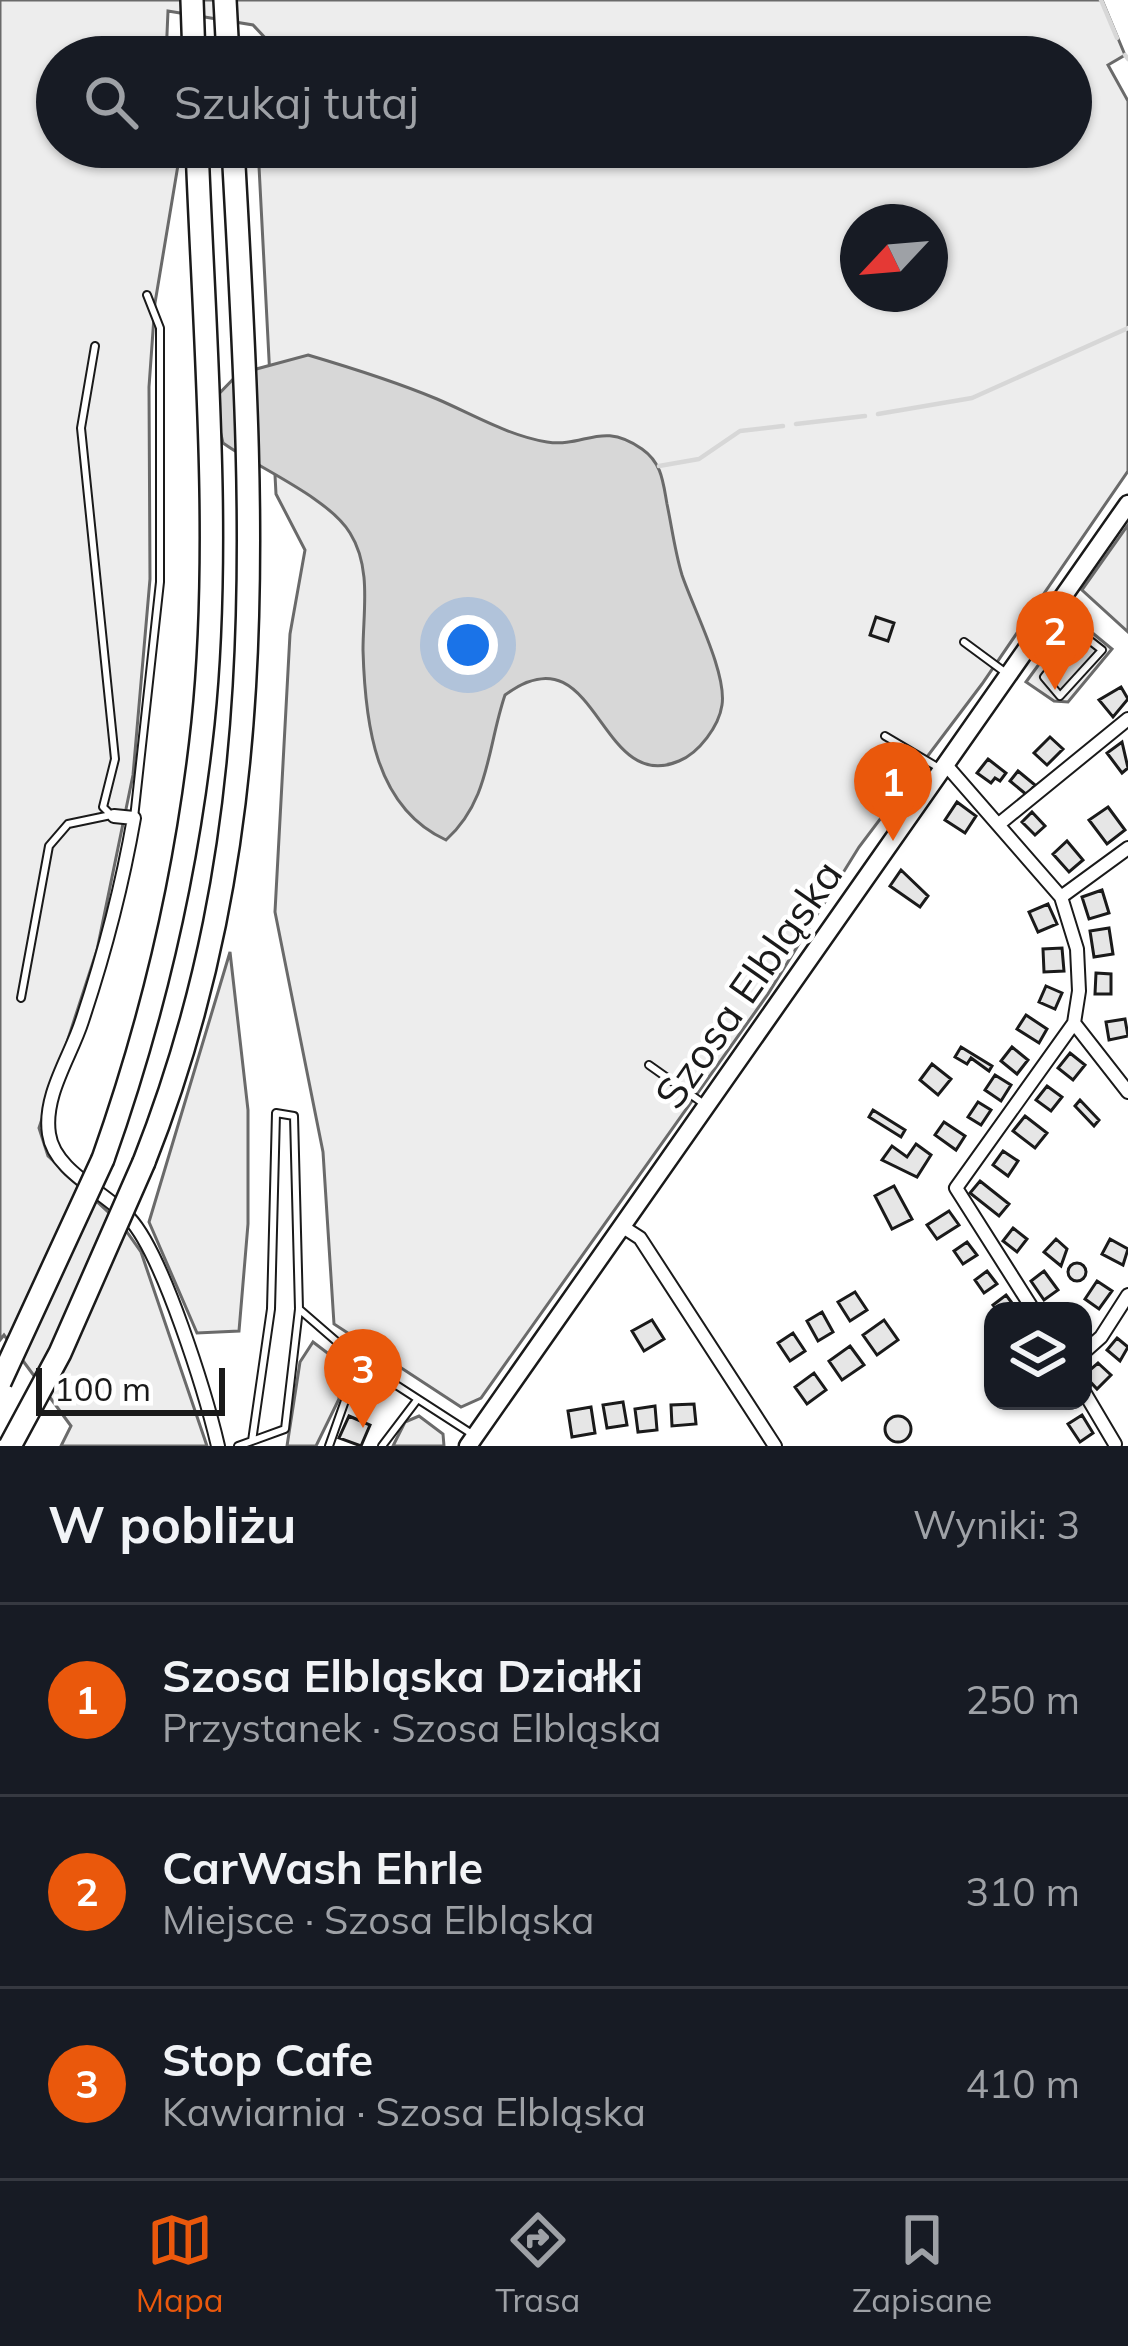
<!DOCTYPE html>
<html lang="pl">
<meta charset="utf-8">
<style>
:root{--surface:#171b24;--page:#242831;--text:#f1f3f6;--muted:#9ea1a6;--line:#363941;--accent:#ea580c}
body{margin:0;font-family:Mulish,sans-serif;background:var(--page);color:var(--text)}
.controls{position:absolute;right:36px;bottom:36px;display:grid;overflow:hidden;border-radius:24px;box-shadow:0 3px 9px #0004}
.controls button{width:108px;height:108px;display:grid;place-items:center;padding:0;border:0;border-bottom:3px solid var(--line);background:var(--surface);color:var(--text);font:60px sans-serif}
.compass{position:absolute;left:840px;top:204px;width:108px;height:108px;border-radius:50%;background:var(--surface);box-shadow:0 3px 9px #0004;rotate:244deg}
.scale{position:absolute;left:36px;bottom:30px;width:189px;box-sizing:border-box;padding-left:12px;border:6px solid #1a1a1a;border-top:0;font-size:33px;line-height:42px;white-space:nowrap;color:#1a1a1a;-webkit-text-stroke:9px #fff;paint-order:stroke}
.you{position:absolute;left:468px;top:645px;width:42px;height:42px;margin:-30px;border:9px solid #fff;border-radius:50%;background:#1a73e8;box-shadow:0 0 0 18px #1a73e833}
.badge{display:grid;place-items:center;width:78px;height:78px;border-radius:50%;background:var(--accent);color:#fff;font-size:39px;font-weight:700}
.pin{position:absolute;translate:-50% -99px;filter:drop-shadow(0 3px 6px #0008)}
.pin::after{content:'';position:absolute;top:63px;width:42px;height:36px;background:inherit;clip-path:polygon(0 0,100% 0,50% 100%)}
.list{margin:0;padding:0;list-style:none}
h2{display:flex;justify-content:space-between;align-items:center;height:156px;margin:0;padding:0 48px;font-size:51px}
h2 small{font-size:39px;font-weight:400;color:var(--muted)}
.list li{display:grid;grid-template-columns:78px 1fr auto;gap:36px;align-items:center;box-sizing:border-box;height:192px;padding:0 48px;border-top:3px solid var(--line)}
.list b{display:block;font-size:45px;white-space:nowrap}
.list p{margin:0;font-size:39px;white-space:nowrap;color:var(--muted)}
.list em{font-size:39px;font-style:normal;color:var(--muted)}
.icon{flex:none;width:66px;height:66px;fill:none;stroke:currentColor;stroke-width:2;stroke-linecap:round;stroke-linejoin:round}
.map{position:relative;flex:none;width:1128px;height:1446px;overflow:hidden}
.search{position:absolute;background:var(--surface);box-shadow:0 3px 9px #0004;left:36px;right:36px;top:36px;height:132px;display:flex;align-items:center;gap:30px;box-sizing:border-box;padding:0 42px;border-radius:66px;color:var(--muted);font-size:45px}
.sheet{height:732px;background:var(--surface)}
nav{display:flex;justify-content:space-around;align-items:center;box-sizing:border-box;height:168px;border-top:3px solid var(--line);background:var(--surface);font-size:33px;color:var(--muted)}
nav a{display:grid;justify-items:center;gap:6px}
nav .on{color:var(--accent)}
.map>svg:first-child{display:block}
.built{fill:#ededed;stroke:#6a6a6a;stroke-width:3;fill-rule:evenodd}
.water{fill:#d7d7d7;stroke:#6a6a6a;stroke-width:3}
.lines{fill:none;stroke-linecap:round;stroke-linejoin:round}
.stream{stroke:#d7d7d7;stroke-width:4.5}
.building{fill:#e6e6e6;stroke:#1a1a1a;stroke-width:3}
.lane-casing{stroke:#1a1a1a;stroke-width:10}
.street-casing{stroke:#1a1a1a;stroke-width:16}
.secondary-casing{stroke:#1a1a1a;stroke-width:21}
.highway-casing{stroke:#1a1a1a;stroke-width:26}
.lane{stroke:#fff;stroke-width:6}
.street{stroke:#fff;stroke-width:12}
.secondary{stroke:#fff;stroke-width:16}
.highway{stroke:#fff;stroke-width:21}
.highway-bridge-casing{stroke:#1a1a1a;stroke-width:26;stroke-linecap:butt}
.highway-bridge{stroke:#fff;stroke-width:21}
.labels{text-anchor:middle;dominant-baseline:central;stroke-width:9;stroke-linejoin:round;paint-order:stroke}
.street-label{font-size:42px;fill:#1a1a1a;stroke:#fff}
</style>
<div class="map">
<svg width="1128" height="1446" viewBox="0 0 1128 1446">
<rect width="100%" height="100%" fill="#fff"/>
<path class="built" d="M0,0H1102L1125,55L1108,65L1128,101V471L982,684L859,847L768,994L481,1398L461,1407L334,1324L323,1152L275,912L290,634L305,550L276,494L258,147H1071V57H283L253,25L168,11L166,57H57V147H181L155,303L149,387L150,579L133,775L97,950L39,1128L48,1156L122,1225L141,1252L207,1446H61L71,1426L4,1335L0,1340ZM858,222H930V294H858Z
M1128,525V632L1082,590Z
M1084,626L1112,649L1068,702L1054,701L1026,682L1061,634Z
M230,952L248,1110V1224L239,1331L197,1333L149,1222Z
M313,1342L338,1361L339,1399L316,1446H287L300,1362Z
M419,1416L443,1434L444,1446H393L405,1422Z"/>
<path class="water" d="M308,355C352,368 394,381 437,399C472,414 509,436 547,442C585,448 601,420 642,449C662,463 663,482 667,504C672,528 675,552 682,575C693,608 727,673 722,705C719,726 699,753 679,761C597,796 598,626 505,695C487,748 490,800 446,840C374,807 365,722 363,650C363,612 372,568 350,533C329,498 258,468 223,443L213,400L238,374Z"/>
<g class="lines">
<path class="stream" d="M1101,0L1117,38
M1125,55L1128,59
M878,414L972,398L1128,328
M796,424L865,416
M659,466L699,459L740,431L783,426"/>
</g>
<path class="building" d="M876,617L894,623L888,641L870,635Z
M1121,687L1128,699L1113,717L1099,700Z
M1050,737L1063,749L1047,765L1034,753Z
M1122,742L1128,768L1122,773L1107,753Z
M988,759L1006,773L1000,781L995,778L991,783L977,773Z
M1018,771L1035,785L1027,795L1010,781Z
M957,802L976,816L965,833L945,820Z
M1108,807L1125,830L1107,844L1089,820Z
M1032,812L1045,826L1035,835L1022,822Z
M1067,841L1083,860L1069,872L1053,854Z
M901,870L928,896L920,907L890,886Z
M1102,890L1109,913L1089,919L1082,897Z
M1048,904L1057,924L1038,932L1029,912Z
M1109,928L1113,954L1094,957L1090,931Z
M1062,948L1064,971L1044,972L1043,949Z
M1096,973L1111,974V994H1095Z
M1046,986L1062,993L1055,1009L1039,1002Z
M1026,1015L1047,1029L1039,1043L1017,1029Z
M1125,1019L1128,1036L1109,1040L1106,1022Z
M961,1047L992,1066L989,1071L971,1058L967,1064L955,1057Z
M1012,1047L1028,1060L1017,1074L1001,1061Z
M1070,1053L1085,1065L1073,1080L1058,1068Z
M932,1064L951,1079L938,1095L920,1080Z
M995,1075L1011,1085L1001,1101L985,1090Z
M1047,1086L1062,1097L1051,1111L1036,1100Z
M1080,1100L1099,1120L1094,1126L1075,1106Z
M978,1102L991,1110L981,1125L968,1117Z
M873,1110L905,1130L901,1137L869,1117Z
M1025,1116L1047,1133L1035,1148L1013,1131Z
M944,1122L965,1136L956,1150L935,1135Z
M916,1144L931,1155L917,1177L882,1160L892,1146L907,1157Z
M1003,1151L1018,1161L1008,1176L993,1165Z
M980,1181L1009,1204L999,1216L970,1193Z
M894,1186L912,1219L892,1229L875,1196Z
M949,1211L959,1225L937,1239L927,1225Z
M1013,1228L1027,1239L1017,1252L1003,1241Z
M1056,1239L1067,1249L1061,1266L1044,1252Z
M1110,1239L1128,1249L1123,1265L1102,1254Z
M967,1242L977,1255L963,1264L954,1251Z
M1068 1272a9 9 0 1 1 18 0a9 9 0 1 1-18 0Z
M987,1271L997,1284L984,1293L975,1280Z
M1044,1271L1058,1290L1044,1300L1031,1281Z
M1097,1281L1112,1291L1099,1309L1085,1299Z
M855,1292L867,1310L850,1321L838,1302Z
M1006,1295L1018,1311H998L993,1305Z
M822,1312L833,1332L818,1341L807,1321Z
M652,1320L664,1339L644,1351L632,1331Z
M884,1320L898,1340L877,1355L863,1335Z
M793,1333L805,1351L790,1361L778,1343Z
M1117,1338L1128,1347L1120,1361L1107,1350Z
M850,1346L864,1365L842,1380L829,1361Z
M1098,1363L1111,1375L1097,1389L1084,1375Z
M814,1373L826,1390L807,1404L795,1387Z
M623,1402L627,1425L607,1428L603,1405Z
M694,1404L696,1424L672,1426L671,1405Z
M655,1406L657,1430L638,1432L635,1409Z
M591,1407L595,1433L572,1437L568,1411Z
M1082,1415L1093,1433L1080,1442L1068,1424Z
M885 1429a13 13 0 1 1 26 0a13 13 0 1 1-26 0Z
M349,1416L370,1425L361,1446L339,1438Z"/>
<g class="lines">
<g class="lane-casing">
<path id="lane" d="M95,346L81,428L115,759L103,807L111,815
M1072,609L1079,632L1044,677L1060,696L1102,650L1079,632
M964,642L1006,673
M885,736L939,768
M134,818L160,582V328L147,295
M21,998L49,846L68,824L111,815
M649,1065L704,1104
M299,1309L359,1361L472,1434
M238,1446L285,1429L299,1309L294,1116L276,1113L271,1309L252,1441
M329,1446L359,1361
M382,1446L417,1400"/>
</g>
<g class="street-casing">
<path id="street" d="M946,765L1061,897L1077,949L1079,991L1074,1023L956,1188L1034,1311
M114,816L134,818C122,887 104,955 82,1021C71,1056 43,1095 49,1134C54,1171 105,1192 129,1218C163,1254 206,1395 218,1446
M999,824L1128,719
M1061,897L1128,848
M1074,1023L1128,1092
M623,1227L640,1238L775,1446
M1083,1353L1101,1337L1128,1295
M1083,1390L1115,1444"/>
</g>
<g class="secondary-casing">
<path id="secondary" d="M468,1446L1128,504"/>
</g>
<g class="highway-casing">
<path id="highway" d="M192,0L194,57
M225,0L228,57
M103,1159C153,1018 187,873 203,723C222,541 204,332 197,147
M144,1162C278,824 252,501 233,147"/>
</g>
<use href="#lane" class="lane"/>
<use href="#street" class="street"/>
<use href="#secondary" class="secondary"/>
<use href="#highway" class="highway"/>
<g class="highway-bridge-casing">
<path id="highway-bridge" d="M0,1382L103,1159
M10,1446L60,1353L144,1162"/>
</g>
<use href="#highway-bridge" class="highway-bridge"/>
</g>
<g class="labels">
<g class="street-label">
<text transform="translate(748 984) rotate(-55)">Szosa Elbląska</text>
</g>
</g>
</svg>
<div class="controls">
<button><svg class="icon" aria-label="layers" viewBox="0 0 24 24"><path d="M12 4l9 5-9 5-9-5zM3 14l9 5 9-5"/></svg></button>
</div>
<svg class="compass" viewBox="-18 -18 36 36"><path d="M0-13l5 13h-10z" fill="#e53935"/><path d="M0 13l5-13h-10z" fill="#9ea1a6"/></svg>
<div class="scale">100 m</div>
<div class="you"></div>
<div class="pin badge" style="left:893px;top:841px">1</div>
<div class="pin badge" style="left:1055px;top:690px">2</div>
<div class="pin badge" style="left:363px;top:1428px">3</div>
<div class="search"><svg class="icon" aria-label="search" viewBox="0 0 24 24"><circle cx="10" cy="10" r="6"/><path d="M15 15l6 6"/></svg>Szukaj tutaj</div>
</div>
<section class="sheet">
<h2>W pobliżu<small>Wyniki: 3</small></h2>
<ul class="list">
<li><span class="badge">1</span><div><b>Szosa Elbląska Działki</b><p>Przystanek · Szosa Elbląska</p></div><em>250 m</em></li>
<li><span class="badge">2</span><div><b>CarWash Ehrle</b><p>Miejsce · Szosa Elbląska</p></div><em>310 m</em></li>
<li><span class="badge">3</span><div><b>Stop Cafe</b><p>Kawiarnia · Szosa Elbląska</p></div><em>410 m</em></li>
</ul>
</section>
<nav>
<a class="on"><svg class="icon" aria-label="map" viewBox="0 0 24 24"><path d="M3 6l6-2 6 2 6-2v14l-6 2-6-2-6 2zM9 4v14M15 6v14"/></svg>Mapa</a>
<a><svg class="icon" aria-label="directions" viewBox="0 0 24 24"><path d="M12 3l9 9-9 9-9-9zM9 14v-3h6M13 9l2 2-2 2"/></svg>Trasa</a>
<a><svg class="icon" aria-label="saved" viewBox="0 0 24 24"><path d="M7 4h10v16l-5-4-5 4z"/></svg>Zapisane</a>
</nav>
